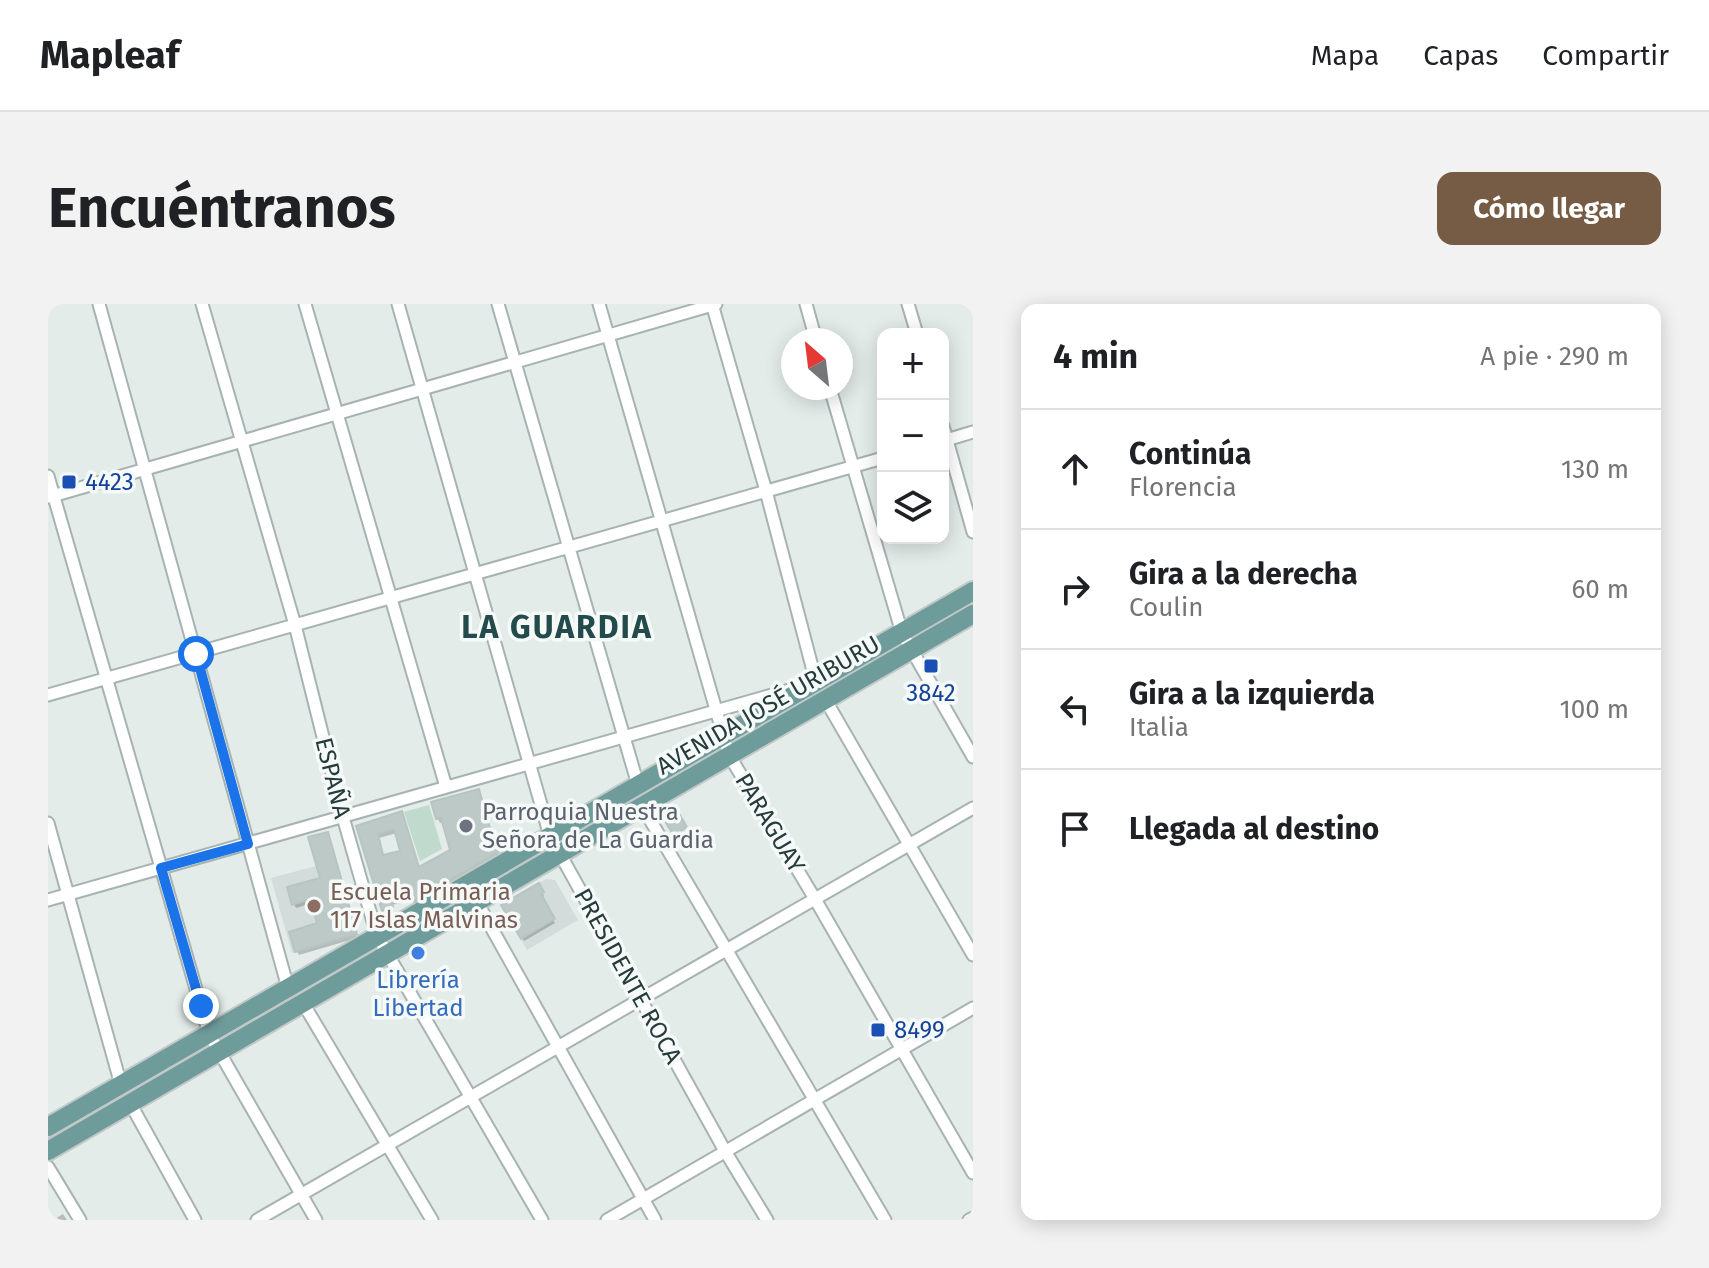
<!DOCTYPE html>
<html lang="es">
<meta charset="utf-8">
<style>
:root{--surface:#fff;--page:#f2f2f2;--text:#202124;--muted:#757577;--line:#e0e0e0;--accent:#775c45}
body{margin:0;font-family:"Fira Sans",sans-serif;background:var(--page);color:var(--text)}
.controls{position:absolute;right:24px;top:24px;display:grid;overflow:hidden;border-radius:16px;box-shadow:0 4px 20px #0003}
.controls button{width:72px;height:72px;display:grid;place-items:center;padding:0;border:0;border-bottom:2px solid var(--line);background:var(--surface);color:var(--text);font:40px sans-serif}
.compass{position:absolute;left:733px;top:24px;width:72px;height:72px;border-radius:50%;background:var(--surface);box-shadow:0 4px 20px #0003;rotate:332deg}
.stop{position:absolute;width:24px;height:24px;margin:-18px;border:6px solid #1a73e8;border-radius:50%;background:#fff}
.stop.end{background:#1a73e8;border-color:#fff;box-shadow:0 2px 8px #0008}
.list{margin:0;padding:0;list-style:none}
h2{display:flex;justify-content:space-between;align-items:center;height:104px;margin:0;padding:0 32px;font-size:34px}
h2 small{font-size:26px;font-weight:400;color:var(--muted)}
.list li{display:grid;grid-template-columns:52px 1fr auto;gap:24px;align-items:center;box-sizing:border-box;height:120px;padding:0 32px;border-top:2px solid var(--line)}
.list b{display:block;font-size:30px;white-space:nowrap}
.list p{margin:0;font-size:26px;white-space:nowrap;color:var(--muted)}
.list em{font-size:26px;font-style:normal;color:var(--muted)}
.icon{flex:none;width:44px;height:44px;fill:none;stroke:currentColor;stroke-width:2;stroke-linecap:round;stroke-linejoin:round}
.map{position:relative;flex:none;width:925px;height:916px;overflow:hidden;border-radius:16px}
header{display:flex;align-items:center;gap:48px;box-sizing:border-box;height:112px;padding:0 40px;background:var(--surface);border-bottom:2px solid var(--line)}
header strong{font-size:38px}
nav{display:flex;gap:44px;margin-inline-start:auto;font-size:28px}
.intro{display:flex;align-items:center;justify-content:space-between;box-sizing:border-box;height:192px;padding:0 48px}
h1{margin:0;font-size:56px}
.button{padding:20px 36px;border-radius:16px;background:var(--accent);color:#fff;font-size:28px;font-weight:700}
main{display:flex;gap:48px;padding:0 48px}
aside{flex:1;background:var(--surface);border-radius:16px;box-shadow:0 4px 20px #0003}
.map>svg:first-child{display:block}
.built{fill:#d3dcda}
.green{fill:#c0dacd}
.shadow{fill:#0003;fill-rule:evenodd}
.building{fill:#bdc9c7;stroke:#b7c5c2;stroke-width:2;fill-rule:evenodd}
.lines{fill:none;stroke-linecap:round;stroke-linejoin:round}
.street-casing{stroke:#a7b3b2;stroke-width:15}
.primary-casing{stroke:#c2c8c8;stroke-width:22}
.street{stroke:#fff;stroke-width:11}
.primary{stroke:#6e9c9b;stroke-width:18}
.route{stroke:#1a73e8;stroke-width:10}
.transit-dot{fill:#1a4fb4;stroke:#f5f9f8;stroke-width:3}
.worship-dot{fill:#6b7280;stroke:#f5f9f8;stroke-width:3}
.education-dot{fill:#8d6e63;stroke:#f5f9f8;stroke-width:3}
.shop-dot{fill:#3f7fe0;stroke:#f5f9f8;stroke-width:3}
.labels{text-anchor:middle;dominant-baseline:central;stroke-width:7;stroke-linejoin:round;paint-order:stroke}
.transit-label{font-size:24px;fill:#164399;stroke:#f5f9f8;text-anchor:start}
.street-label{font-size:24px;fill:#263b3b;stroke:#f5f9f8}
.worship-label{font-size:24px;fill:#5b616d;stroke:#f5f9f8;text-anchor:start}
.education-label{font-size:24px;fill:#785e54;stroke:#f5f9f8;text-anchor:start}
.shop-label{font-size:24px;fill:#366cbe;stroke:#f5f9f8}
.district-label{font-size:32px;font-weight:bold;letter-spacing:2px;fill:#244b4b;stroke:#f5f9f8}
</style>
<header>
<strong>Mapleaf</strong>
<nav><a>Mapa</a><a>Capas</a><a>Compartir</a></nav>
</header>
<div class="intro"><h1>Encuéntranos</h1><a class="button">Cómo llegar</a></div>
<main>
<div class="map">
<svg width="925" height="916" viewBox="0 0 925 916">
<rect width="100%" height="100%" fill="#e4ecea"/>
<path class="built" d="M280,528L309,630L244,649L223,574L268,562L260,533Z
M498,575L507,576L530,616L479,646L453,601Z"/>
<path class="green" d="M381,501L394,545L372,557L356,508Z"/>
<path class="shadow" d="M432,491L444,533L440,534L451,553L367,601L364,596L344,601L346,608L338,610L311,523L353,510L371,566L404,547L396,518L392,519L390,515ZM349,529L354,548L336,553L331,534Z
M281,534L309,634L251,651L249,647L271,621L265,599L248,604L246,600L274,575Z
M490,582L496,592L493,594L507,619L476,637L456,602Z
M15,910L19,916H5Z"/>
<path class="building" d="M431,485L443,528L440,529L450,548L363,598L361,592L343,597L345,603L334,607L308,522L354,507L371,563L402,546L393,514L388,515L383,498ZM346,525L352,547L335,551L330,530Z
M626,501L639,523L626,532L612,509Z
M280,528L309,630L247,648L241,628L269,619L262,595L244,601L239,583L272,574L260,533Z
M491,579L496,588L493,590L507,615L473,635L453,601Z"/>
<g class="lines">
<g class="street-casing">
<path id="street" d="M51,0L240,684
M154,0L247,321L295,513L329,632L494,916
M257,0L398,483
M350,0L502,532L677,847L719,916
M450,0L590,481
M551,0L681,451L767,595L925,869
M664,0L718,187L768,378L765,379
M758,0L768,36
M860,0L869,30
M782,84L854,329L925,453
M895,122L925,228
M895,137L925,128
M0,172L161,730L268,916
M1,193L668,0
M0,391L835,154
M777,395L925,651
M594,502L837,916
M0,519L73,781
M0,596L745,385
M429,598L607,916
M255,699L384,916
M82,799L147,916
M0,863L32,916
M209,916L925,504
M559,916L925,704
M921,916L925,914"/>
</g>
<g class="primary-casing">
<path id="primary" d="M0,823L925,287
M0,847L925,310"/>
</g>
<use href="#street" class="street"/>
<use href="#primary" class="primary"/>
</g>
<g class="lines">
<path class="route" d="M148,350L200,540L113,564L153,702"/>
</g>
<g class="transit-dot">
<rect x="13" y="170" width="16" height="16" rx="4"/>
<rect x="875" y="354" width="16" height="16" rx="4"/>
<rect x="822" y="718" width="16" height="16" rx="4"/>
</g>
<circle class="worship-dot" cx="418" cy="522" r="8"/>
<circle class="education-dot" cx="266" cy="602" r="8"/>
<circle class="shop-dot" cx="370" cy="649" r="8"/>
<g class="labels">
<g class="transit-label">
<text x="37" y="178">4423</text>
<text x="883" y="389" text-anchor="middle">3842</text>
<text x="846" y="726">8499</text>
</g>
<g class="street-label">
<text transform="translate(720 401) rotate(-30)">AVENIDA JOSÉ URIBURU</text>
<text transform="translate(285 474) rotate(76)">ESPAÑA</text>
<text transform="translate(722 519) rotate(59)">PARAGUAY</text>
<text transform="translate(580 672) rotate(61)">PRESIDENTE ROCA</text>
</g>
<g class="worship-label">
<text x="434" y="508">Parroquia Nuestra<tspan x="434" dy="28">Señora de La Guardia</tspan></text>
</g>
<g class="education-label">
<text x="282" y="588">Escuela Primaria<tspan x="282" dy="28">117 Islas Malvinas</tspan></text>
</g>
<g class="shop-label">
<text x="370" y="676">Librería<tspan x="370" dy="28">Libertad</tspan></text>
</g>
<g class="district-label">
<text x="509" y="323">LA GUARDIA</text>
</g>
</g>
</svg>
<div class="controls">
<button>+</button>
<button>−</button>
<button><svg class="icon" aria-label="layers" viewBox="0 0 24 24"><path d="M12 4l9 5-9 5-9-5zM3 14l9 5 9-5"/></svg></button>
</div>
<svg class="compass" viewBox="-18 -18 36 36"><path d="M0-13l5 13h-10z" fill="#e53935"/><path d="M0 13l5-13h-10z" fill="#757577"/></svg>
<div class="stop" style="left:148px;top:350px"></div>
<div class="stop end" style="left:153px;top:702px"></div>
</div>
<aside>
<h2>4 min<small>A pie · 290 m</small></h2>
<ul class="list">
<li><svg class="icon" aria-label="ahead" viewBox="0 0 24 24"><path d="M12 20V5M6 11l6-6 6 6"/></svg><div><b>Continúa</b><p>Florencia</p></div><em>130 m</em></li>
<li><svg class="icon" aria-label="right" viewBox="0 0 24 24"><path d="M7 20v-9h11M14 6l5 5-5 5"/></svg><div><b>Gira a la derecha</b><p>Coulin</p></div><em>60 m</em></li>
<li><svg class="icon" aria-label="left" viewBox="0 0 24 24"><path d="M17 20v-9H6M10 6l-5 5 5 5"/></svg><div><b>Gira a la izquierda</b><p>Italia</p></div><em>100 m</em></li>
<li><svg class="icon" aria-label="arrive" viewBox="0 0 24 24"><path d="M6 21V4h12l-3 4 3 4H6"/></svg><div><b>Llegada al destino</b></div></li>
</ul>
</aside>
</main>
